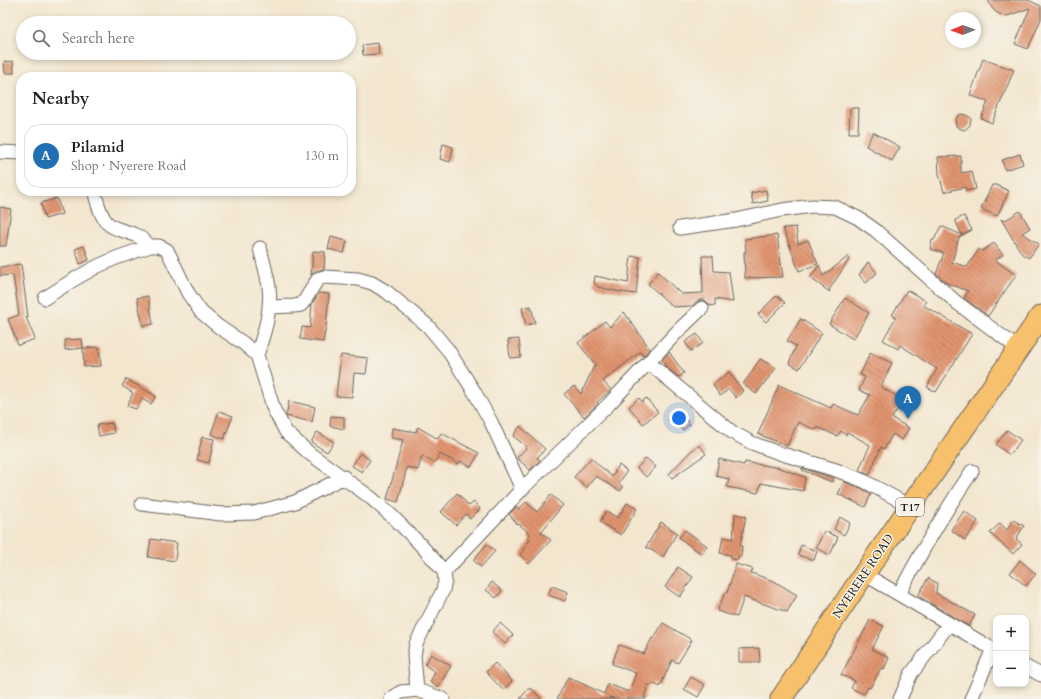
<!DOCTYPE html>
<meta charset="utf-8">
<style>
:root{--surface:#fff;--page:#f6f6f6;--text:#202124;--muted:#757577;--line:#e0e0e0;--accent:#1f6fb2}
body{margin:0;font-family:Cardo,serif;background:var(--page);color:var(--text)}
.controls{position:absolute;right:12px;bottom:12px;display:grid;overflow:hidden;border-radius:8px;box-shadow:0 2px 6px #0003}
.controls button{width:36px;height:36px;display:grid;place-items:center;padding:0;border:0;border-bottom:1px solid var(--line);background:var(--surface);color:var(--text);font:20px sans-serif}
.compass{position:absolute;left:945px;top:12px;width:36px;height:36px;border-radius:50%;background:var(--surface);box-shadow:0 2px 6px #0003;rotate:269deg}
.you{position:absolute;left:679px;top:418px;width:14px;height:14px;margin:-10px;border:3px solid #fff;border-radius:50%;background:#1a73e8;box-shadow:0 0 0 6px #1a73e833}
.badge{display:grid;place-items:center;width:26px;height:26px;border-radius:50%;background:var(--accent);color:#fff;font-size:13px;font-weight:700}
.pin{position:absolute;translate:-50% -33px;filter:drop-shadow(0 1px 2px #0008)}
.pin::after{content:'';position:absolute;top:21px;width:14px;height:12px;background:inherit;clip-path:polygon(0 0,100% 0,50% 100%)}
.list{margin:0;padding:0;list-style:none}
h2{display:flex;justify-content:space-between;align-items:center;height:52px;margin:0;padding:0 16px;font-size:17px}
h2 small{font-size:13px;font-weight:400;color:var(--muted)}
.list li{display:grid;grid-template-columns:26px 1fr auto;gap:12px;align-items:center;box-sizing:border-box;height:64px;margin:0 8px 8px;padding:0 8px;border:1px solid var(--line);border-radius:16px}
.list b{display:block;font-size:15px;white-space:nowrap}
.list p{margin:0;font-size:13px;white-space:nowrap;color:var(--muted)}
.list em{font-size:13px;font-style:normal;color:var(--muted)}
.icon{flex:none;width:22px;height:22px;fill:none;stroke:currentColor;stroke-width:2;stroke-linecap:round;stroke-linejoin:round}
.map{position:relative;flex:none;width:1041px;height:699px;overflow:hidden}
.search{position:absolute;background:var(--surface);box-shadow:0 2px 6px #0003;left:16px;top:16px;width:340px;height:44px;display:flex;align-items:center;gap:10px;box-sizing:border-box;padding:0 14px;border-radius:22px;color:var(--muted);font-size:15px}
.panel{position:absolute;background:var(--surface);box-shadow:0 2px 6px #0003;left:16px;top:72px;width:340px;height:124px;border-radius:16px}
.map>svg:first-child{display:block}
.building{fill:url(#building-back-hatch)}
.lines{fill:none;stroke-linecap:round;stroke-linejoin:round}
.minor-casing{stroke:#67635b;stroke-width:15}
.primary-casing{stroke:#67635b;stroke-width:23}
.minor{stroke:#fff;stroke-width:13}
.primary{stroke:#f7c06c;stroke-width:21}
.labels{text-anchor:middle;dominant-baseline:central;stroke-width:3;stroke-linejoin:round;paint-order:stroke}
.shield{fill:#f7f3e8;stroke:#5e5c59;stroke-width:1}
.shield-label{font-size:11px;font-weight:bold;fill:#1c1c1c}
.street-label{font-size:12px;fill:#1c1c1c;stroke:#f7f3e8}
</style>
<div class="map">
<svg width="1041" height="699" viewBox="0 0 1041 699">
<defs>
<pattern id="building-back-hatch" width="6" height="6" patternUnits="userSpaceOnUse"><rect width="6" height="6" fill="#e1946f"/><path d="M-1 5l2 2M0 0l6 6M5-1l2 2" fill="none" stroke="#b6785a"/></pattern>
</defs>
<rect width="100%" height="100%" fill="#f7f3e8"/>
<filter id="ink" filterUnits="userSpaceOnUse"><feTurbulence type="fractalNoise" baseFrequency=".025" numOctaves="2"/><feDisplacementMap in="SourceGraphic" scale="8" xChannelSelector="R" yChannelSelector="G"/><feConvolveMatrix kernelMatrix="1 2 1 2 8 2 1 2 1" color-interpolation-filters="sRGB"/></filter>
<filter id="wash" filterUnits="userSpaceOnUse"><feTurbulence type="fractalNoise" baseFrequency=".012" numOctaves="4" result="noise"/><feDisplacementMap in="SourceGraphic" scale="16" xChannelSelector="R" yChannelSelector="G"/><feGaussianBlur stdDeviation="0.9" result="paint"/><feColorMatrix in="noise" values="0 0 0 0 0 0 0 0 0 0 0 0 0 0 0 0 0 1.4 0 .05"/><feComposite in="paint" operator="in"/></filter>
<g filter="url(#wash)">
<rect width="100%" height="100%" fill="#f3e6cf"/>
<g id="blocks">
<path class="building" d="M988,0H1028L1041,6V19L1028,49L1015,44L1030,8L1007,16L1001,15L996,12L992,8Z
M378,43L379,54L363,55L362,45Z
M983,59L1014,70L992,123L981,118L988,102L970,95Z
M13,61L14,73H5L4,62Z
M850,108H859L858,133H849Z
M961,114L966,115L971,118L970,125L966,129L964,130L961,129L957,127L955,122L957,117Z
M873,132L900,147L892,161L866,146Z
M443,144L453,147L450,162L440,159Z
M1020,154L1023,164L1005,170L1002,160Z
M961,156V173L972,171L976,189L966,191L965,187L944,192L939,174L938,157Z
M992,185H996L1009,191L997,216L981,209Z
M766,190L768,201L753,204L751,193Z
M57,198L62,214L45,219L41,203Z
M0,207L11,209L6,246H0Z
M1020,211L1030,228L1022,233L1039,244L1029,258L1022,254L1001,219L1004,221Z
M964,216L972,230L959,237L952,262L967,267L979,249L982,251L994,243L1003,255L995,260L1016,275L988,316L964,298L968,291L947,283L936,274L944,253L930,249L932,240H934L941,226L962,235L955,220Z
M796,227L798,244L808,240L818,264L799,271L783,228Z
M777,235L783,277L745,278L744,252H746L745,239Z
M331,237L347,241L344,253L328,249Z
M84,246L89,260L80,264L75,249Z
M313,251L325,252L324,269L315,271L311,275Z
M631,256L640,257L636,294L615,291L598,287L594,283L595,276L628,283Z
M702,256H713L714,271L729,272L733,302L715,299V305L710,306L707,302L705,300H700L696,302L692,306L673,307L648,284L658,272L681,294L703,293Z
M849,256L850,258L829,290L830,292L810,278L819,265L823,276Z
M868,262L877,273L866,283L859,275Z
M21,264L28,317H26L35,339L18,345L8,319L19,315L13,275L0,276V267Z
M907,290L926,301L923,305L972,334L936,392L927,387L937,369L900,345L898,349L883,340L896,317L892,315Z
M319,293L329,294L326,327L323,342L300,339L302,327L310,328L312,304Z
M148,296L153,324L143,326L137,298Z
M775,297H779L785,303L766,322L758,314Z
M845,298L869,313L853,339L829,324Z
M531,306L535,323L526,325L522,308Z
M624,312L650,349L643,356L640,352L603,381L611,390L597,402L598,404L584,417L564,394L574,386L581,394L595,364L578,343L605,321L610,327Z
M801,319L822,333L799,369L789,363L796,346L787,341Z
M697,334L703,343L691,351L685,342Z
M82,339L83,348L65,350V340Z
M519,339L521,357L510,358L508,340Z
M99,347L101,366L84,367L83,348Z
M669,352L684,373L679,377L667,368L662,360Z
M870,353L892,363L881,387L903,400L892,418L909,428L902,440L893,434L884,449L881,447L869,475L859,470L870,445L847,432L846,435L841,431L837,436L817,427L816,430L798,422L787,446L758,434L779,385L831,408L833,404L858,415L870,395L859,390L865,377L860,375Z
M341,355L368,358L366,374L354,373L352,397L336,396Z
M760,359L776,368L756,394L743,384L751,373Z
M729,372L743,391L736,398L729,389L720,396L713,385Z
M126,379L156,396L151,404L142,399L136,409L127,406L133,393L122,386Z
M639,398L642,402L646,398L658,412L643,424L629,407Z
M289,401L315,407L312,422L286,416Z
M219,411L233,416L224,439L211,434Z
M676,411L690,424L683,430L668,420Z
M331,416L344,417V429L330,426Z
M112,423L114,433L99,436L97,425Z
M520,426L545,449L537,458L540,460L530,470L517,458L527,447L513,436Z
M418,427L438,439L441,433L479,453L471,467L460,461L459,464L440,454L434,463L422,456L418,470L407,467L398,502L387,499L403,440L391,438L392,428L416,432Z
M1007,430L1021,440L1010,455L996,445Z
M317,432L334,442L327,452L311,442Z
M202,437L214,439L209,463L197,460Z
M700,445L706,454L672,478L669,474L691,451Z
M360,453L370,460L362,472L352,466Z
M591,458L612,477L619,465L627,471L619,483L623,487L620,491L596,476L586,488L574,477Z
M646,458L656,467L646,477L637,468Z
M719,459L744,465L745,462L780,468L805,477L803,491L761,483L758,493L727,487L729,479L716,476Z
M802,468L833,478H834L832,482L802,470Z
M844,482L861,488L871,494L865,507L838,494Z
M457,493L469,506L474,502L480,509L470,519L466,514L456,525L441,512Z
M551,495L563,505L541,532L551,540L529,564L520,555L530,539L528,537L530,534L519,524L518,525L509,514L516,507L519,509L526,502L537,512Z
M627,503L637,509L621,535L600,522L606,511L618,518Z
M964,511L978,521L965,540L951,530Z
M735,514L746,516L740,546H742L741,557L738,556V560L731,559V555L720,553L723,537L733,539Z
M840,517L850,523L844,535L834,529Z
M1013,520L1024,526L1016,539L1022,544L1013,554L990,533L1000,523L1007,530Z
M661,522L677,533L663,557L646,547Z
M685,530L707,546L702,554L679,538Z
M824,531L838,537L830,555L816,548Z
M151,539L177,543L175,561L148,557Z
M487,544L495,551L481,567L473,560Z
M801,545L817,551L814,560L798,555Z
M1020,560L1036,574L1026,586L1010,573Z
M736,564L753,569L751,573L774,581L797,595L787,612L744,597L737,617L717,611L725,593H727Z
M678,567L693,577L680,597L665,587Z
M928,578L937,583L936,593L975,615L969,626L918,596Z
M492,582L502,591L496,598L486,590Z
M552,586L568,592L565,601L548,595Z
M870,620L884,626L872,649L889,658L884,669L881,668L870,688L868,687L864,694L851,688L855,681L841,675Z
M500,623L513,635L505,644L492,632Z
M663,623L692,640L678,663L672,660L660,687L653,683L651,686L648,685L644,697L646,698V699H616L609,697L614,699H557L568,677L604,694L608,684L629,692L636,673L612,664L619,645L644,654L652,638H654Z
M759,648L760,662H739V649Z
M431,654L451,666L438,687L430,682L435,672L425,665Z
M495,663L512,681L503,690L486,672Z
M691,677L705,685L698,697L684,689Z
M528,689H532L542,699H520Z"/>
</g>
</g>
<g filter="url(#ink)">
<use href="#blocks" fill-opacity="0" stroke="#67635b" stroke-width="1"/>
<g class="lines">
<g class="minor-casing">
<path id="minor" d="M0,152L21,153
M94,191C97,200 99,212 105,220C111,230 126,230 135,235C141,237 145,241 150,246
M680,228L736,220L782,210L812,206L835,207L858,218L875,230L956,302L1019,349
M45,298L73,280L96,267L116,258L150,246H159L167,250L188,293L201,312L219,327L243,343L257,355L274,410L286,432L309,453L370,497L394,518L417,541L436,562L444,572L445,581L443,590L416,644L414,656L417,690
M269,307L294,306L301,305L305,300L314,285L318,279L324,277L358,279L372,283L387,292L428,326L448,350L475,393L491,422L522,489
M257,355C264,333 272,310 269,287C267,274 263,261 260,248
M649,363L732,432L752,443L779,453L836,470L864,481L910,506
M142,504L221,514L254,513L295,502L344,477
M444,572L522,489L609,404L678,331L702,308
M864,574L996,651
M899,594C921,552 945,511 972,471
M1026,667L1041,675
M391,699L401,692L417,690L443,699
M900,699L911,674L949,624
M971,699L993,649"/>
</g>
<g class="primary-casing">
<path id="primary" d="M781,699L864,574L1041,316"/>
</g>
<use href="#minor" class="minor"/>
<use href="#primary" class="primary"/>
</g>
</g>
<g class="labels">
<rect class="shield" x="896" y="498" width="28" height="18" rx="3"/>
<g class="shield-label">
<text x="910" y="507">T17</text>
</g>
<g class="street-label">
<text transform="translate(863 576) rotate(-56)">NYERERE ROAD</text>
</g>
</g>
</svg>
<div class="controls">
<button>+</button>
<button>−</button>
</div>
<svg class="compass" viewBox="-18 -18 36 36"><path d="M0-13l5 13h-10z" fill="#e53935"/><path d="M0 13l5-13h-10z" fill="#757577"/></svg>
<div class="you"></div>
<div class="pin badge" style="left:908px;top:419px">A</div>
<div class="search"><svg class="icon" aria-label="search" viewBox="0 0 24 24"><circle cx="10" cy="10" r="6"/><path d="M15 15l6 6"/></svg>Search here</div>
<section class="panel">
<h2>Nearby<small></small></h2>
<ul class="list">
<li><span class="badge">A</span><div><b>Pilamid</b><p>Shop · Nyerere Road</p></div><em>130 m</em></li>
</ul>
</section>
</div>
